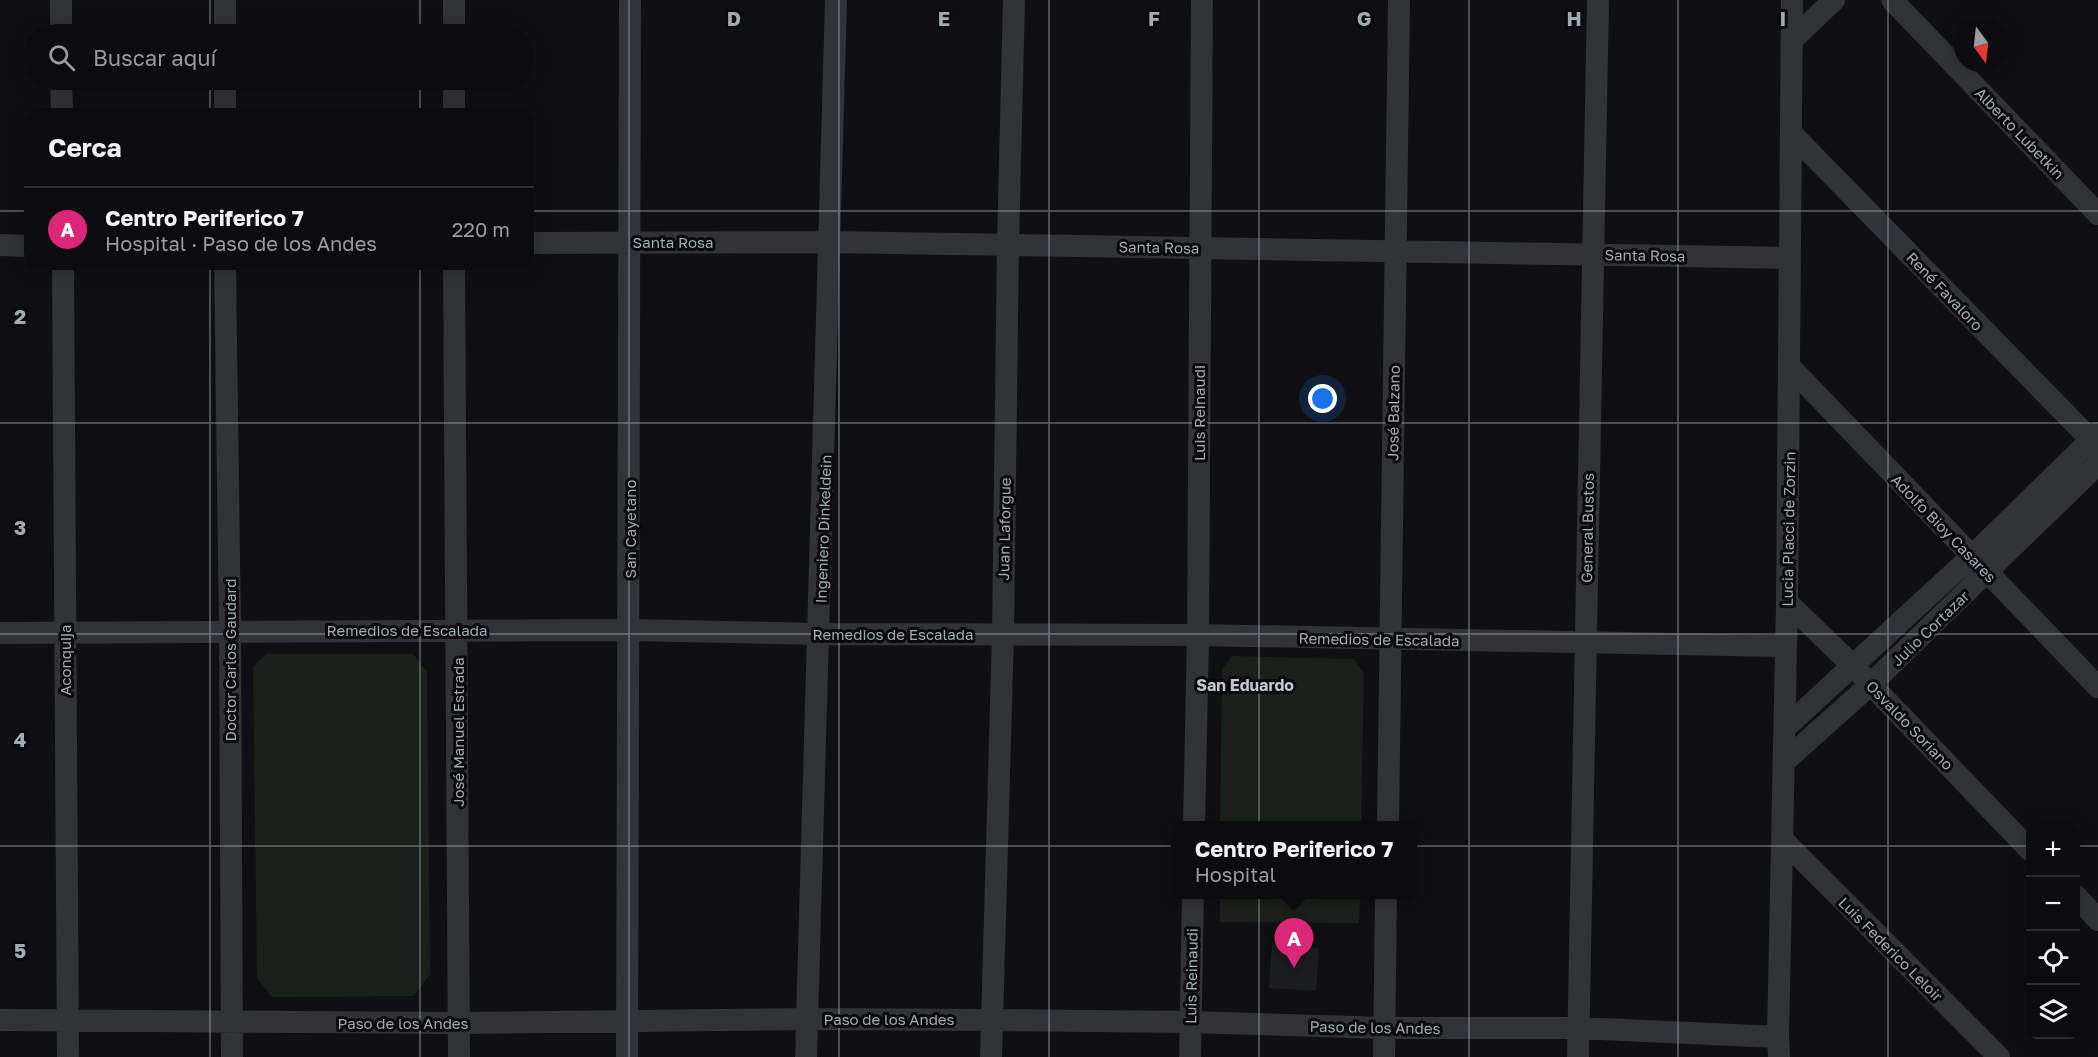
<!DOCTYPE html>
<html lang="es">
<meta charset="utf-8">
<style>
:root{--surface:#0c0c0e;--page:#151517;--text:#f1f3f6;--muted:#9a9b9e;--line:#2c2c2e;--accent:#db2777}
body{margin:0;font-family:"Golos Text",sans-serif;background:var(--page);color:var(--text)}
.controls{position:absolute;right:18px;bottom:18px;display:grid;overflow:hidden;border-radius:12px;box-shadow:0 3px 15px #0003}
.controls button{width:54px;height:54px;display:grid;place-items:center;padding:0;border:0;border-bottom:2px solid var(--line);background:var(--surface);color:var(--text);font:30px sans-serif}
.compass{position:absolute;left:1954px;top:18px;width:54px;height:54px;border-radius:50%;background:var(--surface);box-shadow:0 3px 15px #0003;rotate:165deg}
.you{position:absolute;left:1323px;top:399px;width:21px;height:21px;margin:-15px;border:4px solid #fff;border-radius:50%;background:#1a73e8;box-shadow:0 0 0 9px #1a73e833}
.badge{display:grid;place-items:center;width:39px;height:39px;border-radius:50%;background:var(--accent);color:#fff;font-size:20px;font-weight:700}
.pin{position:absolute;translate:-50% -50px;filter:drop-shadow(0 2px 3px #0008)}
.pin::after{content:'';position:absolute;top:32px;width:21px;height:18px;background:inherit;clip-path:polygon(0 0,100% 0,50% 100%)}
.popup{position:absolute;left:1171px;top:821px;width:246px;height:78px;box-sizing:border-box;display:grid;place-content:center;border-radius:12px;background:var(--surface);filter:drop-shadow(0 2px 4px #0005);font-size:20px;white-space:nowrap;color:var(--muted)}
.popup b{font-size:22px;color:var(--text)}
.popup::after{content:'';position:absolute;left:50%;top:100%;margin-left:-12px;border:12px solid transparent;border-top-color:var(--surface)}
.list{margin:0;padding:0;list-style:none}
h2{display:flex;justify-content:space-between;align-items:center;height:78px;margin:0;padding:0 24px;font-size:26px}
h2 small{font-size:20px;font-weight:400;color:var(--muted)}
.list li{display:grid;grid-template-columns:39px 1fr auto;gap:18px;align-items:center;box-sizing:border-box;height:84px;padding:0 24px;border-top:2px solid var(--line)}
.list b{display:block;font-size:22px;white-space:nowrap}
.list p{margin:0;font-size:20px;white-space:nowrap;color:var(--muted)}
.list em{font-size:20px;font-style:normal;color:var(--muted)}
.icon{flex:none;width:33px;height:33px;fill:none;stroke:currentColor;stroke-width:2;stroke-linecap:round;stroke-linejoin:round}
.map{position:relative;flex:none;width:2098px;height:1057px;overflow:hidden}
.search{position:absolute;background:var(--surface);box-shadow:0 3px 15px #0003;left:24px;top:24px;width:510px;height:66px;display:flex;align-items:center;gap:15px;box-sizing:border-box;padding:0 21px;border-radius:33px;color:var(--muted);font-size:22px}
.panel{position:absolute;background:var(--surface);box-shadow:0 3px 15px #0003;left:24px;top:108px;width:510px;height:162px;border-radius:18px}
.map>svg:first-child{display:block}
.built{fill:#1c1d1f}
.green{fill:#1b211a}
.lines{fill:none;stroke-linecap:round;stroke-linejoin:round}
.minor{stroke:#313337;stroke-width:22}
.grid{fill:none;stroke:#a0abb3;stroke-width:1.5;stroke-opacity:0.55}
.labels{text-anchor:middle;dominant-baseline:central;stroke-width:6;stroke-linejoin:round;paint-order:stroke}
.street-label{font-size:15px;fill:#a0abb3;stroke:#0b0b0d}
.neighbourhood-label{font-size:16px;font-weight:bold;fill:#c2c9cf;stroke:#0b0b0d}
.grid-label{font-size:20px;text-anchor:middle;font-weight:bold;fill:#a0abb3;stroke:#0b0b0d;stroke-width:6;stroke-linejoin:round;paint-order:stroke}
</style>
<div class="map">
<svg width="2098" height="1057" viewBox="0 0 2098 1057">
<rect width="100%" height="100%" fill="#101012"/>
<path class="built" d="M1272,945L1319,948L1316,991L1269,988Z"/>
<path class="green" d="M266,654H413L427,672L430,974L414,996L272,997L257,978L253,667Z
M1232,656L1354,659L1364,674L1361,825H1220L1222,669Z
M1220,895H1360L1359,923L1220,922Z"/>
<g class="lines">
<path class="minor" d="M61,0V34
M1892,0L2098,214
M225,34V0
M454,34V0
M1792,40L1834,0
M61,80L62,114
M225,114V80
M454,114V80
M1792,134L2098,447
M528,243L831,242L1790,258
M0,245L30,246
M63,264L68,1057
M225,264L230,631L232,1057
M454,264L459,1057
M1791,368L2098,687
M1787,602L1853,666L2030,850
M0,633L630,630L820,634L1198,635L1786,646
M1785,728L1972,556L2098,433
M1784,762L1871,684L2098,464
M1194,826L1198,635L1202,0
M1388,826L1399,0
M1783,840L1999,1057
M2076,896L2098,920
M0,1020L458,1023L807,1019L991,1020L1190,1022L1385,1028H1578L1778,1037
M627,1057L630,0
M806,1057L836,0
M991,1057L1003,634L1008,244L1014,0
M1190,1057L1193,894
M1384,1057L1386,894
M1578,1057L1598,0
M1779,1057L1778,1037L1787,602L1792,0"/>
</g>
<path class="grid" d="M210,0V34M420,0V34M629,0V1057M839,0V1057M1049,0V1057M1259,0V1057M1469,0V1057M1678,0V1057M1888,0V1057M210,80V114M420,80V114M0,211H30M528,211H2098M210,264V1057M420,264V1057M0,423H2098M0,634H2098M0,846H2030M2076,846H2098"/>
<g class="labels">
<g class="street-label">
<text transform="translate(2020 133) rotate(46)">Alberto Lubetkin</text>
<text x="673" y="242">Santa Rosa</text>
<text transform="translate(1159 247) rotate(1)">Santa Rosa</text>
<text transform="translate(1645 255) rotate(1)">Santa Rosa</text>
<text transform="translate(1945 291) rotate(46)">René Favaloro</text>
<text transform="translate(1199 413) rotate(-90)">Luis Reinaudi</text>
<text transform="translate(1393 413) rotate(-89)">José Balzano</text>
<text transform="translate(1587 528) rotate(-89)">General Bustos</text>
<text transform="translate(1944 528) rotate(46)">Adolfo Bioy Casares</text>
<text transform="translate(630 529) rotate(-90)">San Cayetano</text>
<text transform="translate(823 529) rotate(-88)">Ingeniero Dinkeldein</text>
<text transform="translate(1004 529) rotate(-89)">Juan Laforgue</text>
<text transform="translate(1788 529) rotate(-89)">Lucia Placci de Zorzin</text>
<text transform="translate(1930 628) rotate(-44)">Julio Cortazar</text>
<text x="407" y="630">Remedios de Escalada</text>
<text x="893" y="634">Remedios de Escalada</text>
<text transform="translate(1379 639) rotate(1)">Remedios de Escalada</text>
<text transform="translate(65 660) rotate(-90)">Aconquija</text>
<text transform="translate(230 660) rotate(-90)">Doctor Carlos Gaudard</text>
<text transform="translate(1910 725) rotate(46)">Osvaldo Soriano</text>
<text transform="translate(458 732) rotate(-90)">José Manuel Estrada</text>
<text transform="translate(1891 949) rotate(45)">Luis Federico Leloir</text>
<text transform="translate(1191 976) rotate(-89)">Luis Reinaudi</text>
<text x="889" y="1019">Paso de los Andes</text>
<text x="403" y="1023">Paso de los Andes</text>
<text transform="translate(1375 1027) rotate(1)">Paso de los Andes</text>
</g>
<g class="neighbourhood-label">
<text x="1245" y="685">San Eduardo</text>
</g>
</g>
<g class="grid-label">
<text x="734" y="26">D</text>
<text x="944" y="26">E</text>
<text x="1154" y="26">F</text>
<text x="1364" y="26">G</text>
<text x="1574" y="26">H</text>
<text x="1783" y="26">I</text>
<text x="20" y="324">2</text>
<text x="20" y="535">3</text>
<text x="20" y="747">4</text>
<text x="20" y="958">5</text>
</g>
</svg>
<div class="controls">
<button>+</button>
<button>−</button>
<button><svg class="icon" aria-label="locate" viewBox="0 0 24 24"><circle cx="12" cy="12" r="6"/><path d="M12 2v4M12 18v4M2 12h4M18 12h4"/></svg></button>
<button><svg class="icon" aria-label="layers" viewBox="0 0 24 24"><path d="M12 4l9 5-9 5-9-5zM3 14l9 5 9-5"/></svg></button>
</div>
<svg class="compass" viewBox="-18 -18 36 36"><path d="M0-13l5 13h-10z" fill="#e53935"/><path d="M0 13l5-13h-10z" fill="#9a9b9e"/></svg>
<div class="you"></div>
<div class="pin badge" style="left:1294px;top:968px">A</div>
<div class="popup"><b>Centro Periferico 7</b>Hospital</div>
<div class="search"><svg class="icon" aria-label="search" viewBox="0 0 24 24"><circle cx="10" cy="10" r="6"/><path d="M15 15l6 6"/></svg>Buscar aquí</div>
<section class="panel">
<h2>Cerca<small></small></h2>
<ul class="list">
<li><span class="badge">A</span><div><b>Centro Periferico 7</b><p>Hospital · Paso de los Andes</p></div><em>220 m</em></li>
</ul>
</section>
</div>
